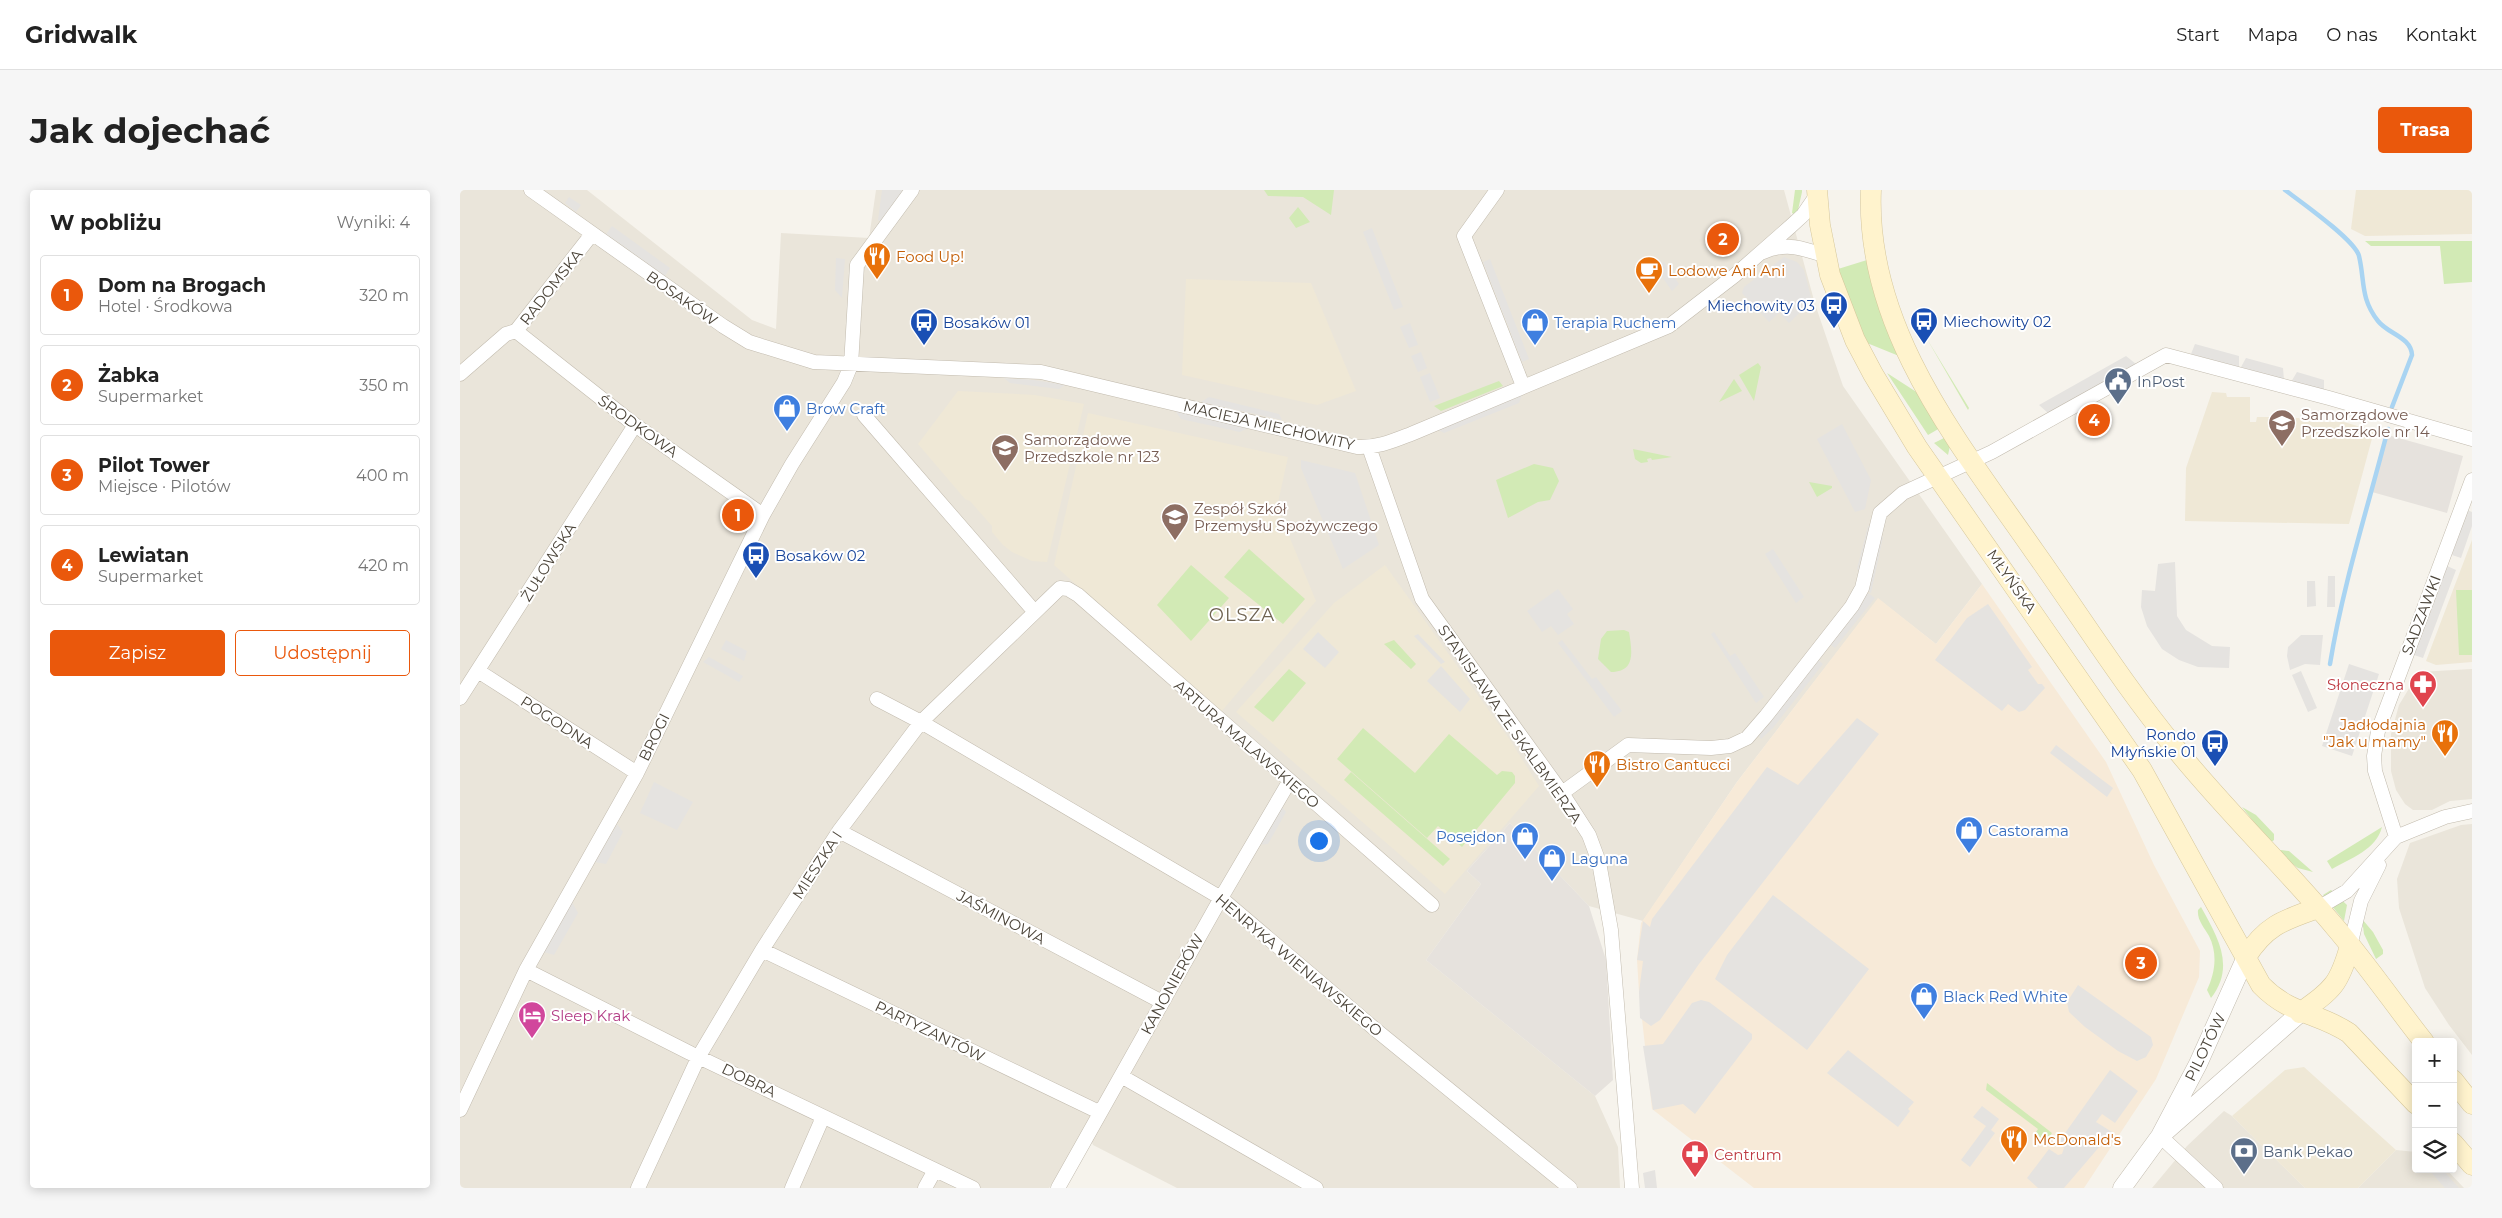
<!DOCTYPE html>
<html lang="pl">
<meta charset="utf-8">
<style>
:root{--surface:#fff;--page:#f6f6f6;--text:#222;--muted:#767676;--line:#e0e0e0;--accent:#ea580c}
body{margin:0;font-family:Montserrat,sans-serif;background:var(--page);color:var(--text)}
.controls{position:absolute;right:15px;bottom:15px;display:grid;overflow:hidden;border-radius:5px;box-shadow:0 2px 12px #0003}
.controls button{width:45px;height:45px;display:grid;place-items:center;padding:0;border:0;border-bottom:1px solid var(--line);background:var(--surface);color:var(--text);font:25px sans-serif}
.you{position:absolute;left:858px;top:650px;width:18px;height:18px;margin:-12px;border:4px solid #fff;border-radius:50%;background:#1a73e8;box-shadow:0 0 0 8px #1a73e833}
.badge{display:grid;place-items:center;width:32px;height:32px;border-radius:50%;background:var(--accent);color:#fff;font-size:16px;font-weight:700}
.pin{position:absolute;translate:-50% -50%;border:2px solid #fff;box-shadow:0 1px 5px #0006}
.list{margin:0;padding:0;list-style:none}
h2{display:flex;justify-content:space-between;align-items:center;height:65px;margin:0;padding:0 20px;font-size:21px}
h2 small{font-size:16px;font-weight:400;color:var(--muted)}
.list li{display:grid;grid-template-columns:32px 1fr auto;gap:15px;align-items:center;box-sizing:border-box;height:80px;margin:0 10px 10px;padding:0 10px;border:1px solid var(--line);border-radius:5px}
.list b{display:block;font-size:19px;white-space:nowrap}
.list p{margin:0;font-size:16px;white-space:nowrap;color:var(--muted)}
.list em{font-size:16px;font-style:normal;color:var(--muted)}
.actions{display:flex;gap:10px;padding:15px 20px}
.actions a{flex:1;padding:11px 0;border:1px solid var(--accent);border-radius:5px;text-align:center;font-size:18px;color:var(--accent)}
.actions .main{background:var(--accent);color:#fff}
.icon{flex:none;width:28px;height:28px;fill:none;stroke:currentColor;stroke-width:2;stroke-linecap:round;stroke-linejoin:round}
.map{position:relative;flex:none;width:2012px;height:998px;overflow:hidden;border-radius:5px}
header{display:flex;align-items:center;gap:30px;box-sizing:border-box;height:70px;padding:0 25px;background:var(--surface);border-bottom:1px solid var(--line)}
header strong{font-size:24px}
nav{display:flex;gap:28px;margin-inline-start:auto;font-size:18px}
.intro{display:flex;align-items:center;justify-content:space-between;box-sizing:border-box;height:120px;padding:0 30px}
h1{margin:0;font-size:35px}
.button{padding:12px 22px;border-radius:5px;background:var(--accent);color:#fff;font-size:18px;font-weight:700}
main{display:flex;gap:30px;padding:0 30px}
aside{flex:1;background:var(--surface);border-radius:5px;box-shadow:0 2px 12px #0003}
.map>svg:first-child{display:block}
.residential{fill:#eae5da}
.commercial{fill:#f7ead8}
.industrial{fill:#e6e2dd}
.education{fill:#efe8d6}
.green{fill:#d2eab5}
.parking{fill:#e5e3e0}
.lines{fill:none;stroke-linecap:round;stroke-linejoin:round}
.stream{stroke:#a9d4f2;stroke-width:4.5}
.minor-casing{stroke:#c2bbae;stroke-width:15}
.tertiary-casing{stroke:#c2bbae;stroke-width:19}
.secondary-casing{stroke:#d6c79b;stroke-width:21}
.minor{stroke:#fff;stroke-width:14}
.tertiary{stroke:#fff;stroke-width:18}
.secondary{stroke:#fff3cd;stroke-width:20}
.labels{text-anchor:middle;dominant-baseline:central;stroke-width:4;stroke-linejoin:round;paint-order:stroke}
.food-label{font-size:15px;fill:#c56008;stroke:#fff;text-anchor:start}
.street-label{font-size:15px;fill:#4b4439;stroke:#fff}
.transit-label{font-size:15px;fill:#164399;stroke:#fff;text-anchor:start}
.shop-label{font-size:15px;fill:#366cbe;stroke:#fff;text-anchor:start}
.service-label{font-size:15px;fill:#4e5e75;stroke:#fff;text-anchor:start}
.education-label{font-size:15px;fill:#785e54;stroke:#fff;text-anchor:start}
.health-label{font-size:15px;fill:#be3a42;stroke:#fff;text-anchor:end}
.hotel-label{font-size:15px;fill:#b23c85;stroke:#fff;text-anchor:start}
.quarter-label{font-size:18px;letter-spacing:1px;fill:#6e6250;stroke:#fff}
</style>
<header>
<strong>Gridwalk</strong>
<nav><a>Start</a><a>Mapa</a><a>O nas</a><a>Kontakt</a></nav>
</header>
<div class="intro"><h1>Jak dojechać</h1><a class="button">Trasa</a></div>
<main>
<aside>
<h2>W pobliżu<small>Wyniki: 4</small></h2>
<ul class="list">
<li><span class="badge">1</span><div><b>Dom na Brogach</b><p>Hotel · Środkowa</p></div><em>320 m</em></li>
<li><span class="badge">2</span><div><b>Żabka</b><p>Supermarket</p></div><em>350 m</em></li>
<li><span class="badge">3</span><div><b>Pilot Tower</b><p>Miejsce · Pilotów</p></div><em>400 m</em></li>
<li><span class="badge">4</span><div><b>Lewiatan</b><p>Supermarket</p></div><em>420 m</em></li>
</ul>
<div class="actions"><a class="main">Zapisz</a><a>Udostępnij</a></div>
</aside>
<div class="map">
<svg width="2012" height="998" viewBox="0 0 2012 998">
<rect width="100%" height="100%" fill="#f6f3ec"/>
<path class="residential" d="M0,0H127L292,130L316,139L321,43L409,48L416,0H1324L1355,114L1383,196L1522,394L1476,454L1418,409L1277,592L1183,731L1129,716L1050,633L1007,681L1021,694L966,770L1135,906L1158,957L1160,998H717L633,955L628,941L589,998H0Z
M2012,479V609L1990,611L1972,620H1953L1945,614L1936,600L1931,581V544L1939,515L1959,482Z
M2012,634V865L1989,835L1965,798L1939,718L1937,689L1950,653L2001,635Z
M1764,921L1772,926L1845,998H1692L1727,956Z
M1936,960L1956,962V979H1986L2004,998H1898Z"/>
<path class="commercial" d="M1522,394L1646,572L1694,675L1740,761L1739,787L1696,889L1624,998H1294L1192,919L1179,802L1177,770L1181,733L1277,592L1418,408L1476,454Z"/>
<path class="industrial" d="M1928,245L2003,266L1987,323L1912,302Z
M1050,633L1129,716L1146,770L1153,890L1135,906L966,770L1021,694L1007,681Z"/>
<path class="education" d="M1896,0H2012V44L1905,46L1891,39Z
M726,89L851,93L896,201L857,215L722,185Z
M498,201L575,205L624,214L587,372L572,371L552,362L543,355L532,342V336L510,311L505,309L458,254Z
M1752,202L1766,203L1767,207H1790V232H1796L1797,227H1814L1815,232H1831V228H1849L1850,232H1884L1914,241L1889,334L1725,331L1726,278Z
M628,223L828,267L817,317L856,411L761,522L594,375Z
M2012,350V472L1976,475L1966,471Z
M925,375L1050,550L1079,596L985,704L776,522L874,413Z
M1844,877L1936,960L1898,998H1845L1772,926L1825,880Z"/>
<path class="green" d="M804,0H874L871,25L843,7L808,6Z
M1335,0H1342V2L1338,20L1334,24L1332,23Z
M838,17L850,32L836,38L829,28Z
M1905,51H2012V92L1984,94L1980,56H1911Z
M1407,70L1422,128L1439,166L1407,153L1398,134L1378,79Z
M1467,149L1509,218L1508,220Z
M1298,173L1301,177L1294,211L1279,185Z
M1427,183L1458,203L1480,238L1468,245Z
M1274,189L1282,201L1259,212Z
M1039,191L1043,196L981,221L974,216Z
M1486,247L1490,256L1488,265L1474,253Z
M1173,259L1212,267L1192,270L1191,268L1187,269L1188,272L1181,273L1175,269Z
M1074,274L1093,278L1099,291L1090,310L1078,312L1048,328L1036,290Z
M1349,292L1372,296V298L1357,307Z
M789,359L845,409L823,434L764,387Z
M731,375L769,408L731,451L697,415Z
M1996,400H2012V465H1999Z
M1164,440L1169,442C1172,461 1176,482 1151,482L1138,469L1141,449L1147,441Z
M934,450L956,474L951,479L924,454Z
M829,479L846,493L813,532L794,517Z
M903,538L955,583L989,544L1037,585L1042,581L1052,582L1055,586V593L1002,657L978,636L967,648L877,569Z
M891,582L990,669L983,676L884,590Z
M1782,617L1796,625L1814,644V650L1810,653Z
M1922,637C1916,660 1891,668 1872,679L1867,671Z
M1821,660L1829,661L1853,682L1838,678L1818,663Z
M1871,700L1887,715L1884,731L1863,705Z
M1741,717C1757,746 1776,776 1751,808L1747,800C1755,783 1758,764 1749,746C1744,737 1737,730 1738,720Z
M1902,729L1913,742L1923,760V764L1916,769L1904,744Z
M1527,893L1592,943L1585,953L1574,945L1578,939L1526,900Z"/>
<path class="parking" d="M422,0H449L424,34L418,30Z
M109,7L121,15L116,22L105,13Z
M152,36L210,78L205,86L146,44Z
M912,38L943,117L934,120L903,42Z
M1324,67L1337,72L1344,80L1352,111L1329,133L1319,123L1309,132L1282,103L1284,97Z
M376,68L385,69L382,108L375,100Z
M1030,69L1069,169L1062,172L1023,72Z
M1204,72L1219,94L1212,101L1195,77Z
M950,133L958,155L949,158L940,137Z
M1735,154L1779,166V177L1731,164Z
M961,162L967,178L958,182L951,166Z
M1666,166L1676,174L1588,223L1579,215Z
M1786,168L1823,178L1824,190L1781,177Z
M1837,182L1864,190V202L1831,192Z
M970,183L980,208L970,212L960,187Z
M544,188L574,190L605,195L599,199L550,193Z
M1062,205L1059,213L984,243L978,240Z
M749,207L819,224L822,230L741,212Z
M714,219L789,237L780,242L721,229Z
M1382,234L1411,290L1405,319L1395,322L1357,249Z
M841,270L895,283L919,355L883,379L841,278Z
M2007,320L2012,322V336L2001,368L1992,365Z
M1408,336L1413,337L1418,345L1423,347L1411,403L1402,398L1405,384L1397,379Z
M1313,359L1344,407L1336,413L1305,364Z
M1715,372L1717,426L1726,440L1752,456L1770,457L1769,478L1738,477L1719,470L1702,459L1687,436L1681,417L1682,400L1695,401L1698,374Z
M1987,376L1996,380L1963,468L1954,465Z
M1868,386H1875V417H1867Z
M1847,391H1855L1856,416L1847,417Z
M1098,399L1113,419L1107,424L1114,434L1098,445L1091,436L1082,442L1067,421Z
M1408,403L1415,408L1375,458L1368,453Z
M1528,414L1572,477L1568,480L1578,494H1582L1585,498L1565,520L1559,522L1548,514L1542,521L1475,470L1507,428Z
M858,442L879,462L865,478L843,459Z
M1254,442L1270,466L1275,463L1304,507L1296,513L1251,444Z
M958,444L985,472L981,474L954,446Z
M1841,445H1863L1860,475L1845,474L1830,480L1827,466L1828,457Z
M266,450L287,461L284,471L261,459Z
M1102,450L1132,489L1136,487L1162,521L1154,527L1098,453Z
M249,467L283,486L279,492L243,472Z
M1356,468L1363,474L1313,538L1301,549L1295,542Z
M1889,474L1919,484L1892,566L1862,556Z
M981,476L1010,509L1000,522L967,491Z
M1841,481L1857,518L1848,522L1832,485Z
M1397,528L1419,544L1239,774L1200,830L1191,836L1180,828L1179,802L1183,771L1177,770L1183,731L1190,737L1192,729L1307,577L1338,595Z
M1596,555L1653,598L1647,607L1590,563Z
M194,592L233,612L217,640L180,623Z
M821,616L826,622L808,654L798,655Z
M157,634L163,642L146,674L135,672Z
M1313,705L1409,779L1347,860L1255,789L1267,765Z
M112,712L118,723L94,765L84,762Z
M1618,795L1691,847L1693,855L1686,867L1677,871L1658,861L1625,837L1609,822L1607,812Z
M1241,810L1249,812L1292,844V849L1235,924L1223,914L1193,920L1183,856L1203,854L1232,813Z
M1388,860L1454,912L1448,919L1450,921L1438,937L1367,883Z
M1650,880L1678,901L1655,933L1642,924L1636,932L1652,942L1604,998H1578L1567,988L1589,959L1598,965L1602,964L1604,958L1598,953Z
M1522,916L1539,929L1531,940L1535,943L1510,977L1501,970L1526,936L1513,927Z
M1968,979H1982L1999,998H1985Z
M1195,980L1197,998H1185L1183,983Z"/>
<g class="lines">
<path class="stream" d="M1825,0C1841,12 1895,50 1899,66C1905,91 1900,108 1918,131C1928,144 1951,147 1952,165L1932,217
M1870,474C1883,394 1908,317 1928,239"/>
<g class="minor-casing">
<path id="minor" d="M71,0L263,136L289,152L354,172L581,182L897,257C917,258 933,251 951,244L1209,136L1274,86L1331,36L1343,25L1358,3
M1037,0L1004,46L1063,196
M1303,62C1326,52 1343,58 1366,66
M56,141L175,235L303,325
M0,184L46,144L56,141L132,44
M404,225L574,421
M909,257L962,409L1102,603L1129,645L1139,672L1151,740L1172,998
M18,481L177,583
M0,508L175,235
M417,509L461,532L761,708L916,840L1110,998
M1102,603L1168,555L1251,558L1270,556L1287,548L1306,526L1392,416L1402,398L1420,323L1443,303L1532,262L1706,165L1869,208L2012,249
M379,641L702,812
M1936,647L1915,581L1914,566L1918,541L2012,290
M1858,718L1887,701L1936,647L1985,627L2012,621
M1890,756L1901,711L1919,675
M302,760L639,922
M66,780L230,863L513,998
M661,886L856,998
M0,920L66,780L177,583L303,325L332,274L384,192L391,175L397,75L452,0
M1700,946L1756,998
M178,998L239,866L302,760L379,641L461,532L600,398L608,399L618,405L972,715
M332,998L363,927
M465,998L475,980
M598,998L761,708L829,592"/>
</g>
<g class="tertiary-casing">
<path id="tertiary" d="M1706,941L1840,823
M1662,998L1700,946L1738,874L1786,767"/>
</g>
<g class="secondary-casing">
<path id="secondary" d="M1357,0L1360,35L1370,85L1395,150L1413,184L1457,257L1682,580L1801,795C1830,825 1857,822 1889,843L1956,914
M1411,0C1405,139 1499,253 1574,361C1621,427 1664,496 1716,559C1766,621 1824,676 1875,737C1906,773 1934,814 1964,852
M1786,767C1806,735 1824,730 1858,718
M1840,823C1873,799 1879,795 1890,756
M1993,890L2012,914
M1993,953L2012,975"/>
</g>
<use href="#minor" class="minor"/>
<use href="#tertiary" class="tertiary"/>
<use href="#secondary" class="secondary"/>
</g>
<defs>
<g id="restaurant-pin" transform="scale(1.4375)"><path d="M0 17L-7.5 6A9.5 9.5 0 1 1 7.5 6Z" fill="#e8710a" stroke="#fff"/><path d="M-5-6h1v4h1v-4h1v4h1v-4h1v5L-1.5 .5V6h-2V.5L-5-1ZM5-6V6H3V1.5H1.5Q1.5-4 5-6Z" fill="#fff"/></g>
<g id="cafe-pin" transform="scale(1.4375)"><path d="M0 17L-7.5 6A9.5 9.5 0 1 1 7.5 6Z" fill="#e8710a" stroke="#fff"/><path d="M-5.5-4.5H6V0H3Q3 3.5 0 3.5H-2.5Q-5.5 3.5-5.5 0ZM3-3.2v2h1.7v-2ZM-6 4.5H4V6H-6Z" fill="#fff"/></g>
<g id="bus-pin" transform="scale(1.4375)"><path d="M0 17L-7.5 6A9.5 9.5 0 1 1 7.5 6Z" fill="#1a4fb4" stroke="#fff"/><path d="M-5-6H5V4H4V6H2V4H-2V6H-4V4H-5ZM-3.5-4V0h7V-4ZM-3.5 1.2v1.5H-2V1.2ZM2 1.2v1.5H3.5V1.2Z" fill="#fff"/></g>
<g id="shop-pin" transform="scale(1.4375)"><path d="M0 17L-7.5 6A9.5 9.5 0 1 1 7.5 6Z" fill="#3f7fe0" stroke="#fff"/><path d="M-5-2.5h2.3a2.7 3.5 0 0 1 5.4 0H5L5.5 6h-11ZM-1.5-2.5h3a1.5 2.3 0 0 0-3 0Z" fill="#fff"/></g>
<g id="civic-pin" transform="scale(1.4375)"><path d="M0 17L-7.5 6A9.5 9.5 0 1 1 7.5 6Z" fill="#5c6f8a" stroke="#fff"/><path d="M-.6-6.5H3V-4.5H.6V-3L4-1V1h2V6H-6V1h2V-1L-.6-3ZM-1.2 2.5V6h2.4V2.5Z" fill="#fff"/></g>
<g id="school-pin" transform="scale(1.4375)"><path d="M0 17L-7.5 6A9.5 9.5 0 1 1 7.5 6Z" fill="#8d6e63" stroke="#fff"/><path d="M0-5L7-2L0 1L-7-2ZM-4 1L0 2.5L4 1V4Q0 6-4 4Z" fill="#fff"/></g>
<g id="pharmacy-pin" transform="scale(1.4375)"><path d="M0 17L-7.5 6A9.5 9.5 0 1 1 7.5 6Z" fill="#e0444e" stroke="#fff"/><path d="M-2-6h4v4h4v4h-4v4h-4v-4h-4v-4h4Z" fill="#fff"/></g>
<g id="hotel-pin" transform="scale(1.4375)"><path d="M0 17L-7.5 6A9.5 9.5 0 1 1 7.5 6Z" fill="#d1479c" stroke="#fff"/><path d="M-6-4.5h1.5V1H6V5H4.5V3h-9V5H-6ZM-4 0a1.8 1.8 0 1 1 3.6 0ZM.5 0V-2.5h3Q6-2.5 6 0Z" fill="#fff"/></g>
<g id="bank-pin" transform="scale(1.4375)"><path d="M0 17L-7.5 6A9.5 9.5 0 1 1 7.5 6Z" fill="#5c6f8a" stroke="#fff"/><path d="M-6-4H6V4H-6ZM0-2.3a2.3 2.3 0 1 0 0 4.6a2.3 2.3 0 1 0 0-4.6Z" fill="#fff"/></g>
</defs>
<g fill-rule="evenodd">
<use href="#restaurant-pin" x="417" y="66"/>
<use href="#cafe-pin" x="1189" y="80"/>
<use href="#bus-pin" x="1374" y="115"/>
<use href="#bus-pin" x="1464" y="131"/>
<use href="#bus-pin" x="464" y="132"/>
<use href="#shop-pin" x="1075" y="132"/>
<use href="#civic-pin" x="1658" y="191"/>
<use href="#shop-pin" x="327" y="218"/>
<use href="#school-pin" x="1822" y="233"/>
<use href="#school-pin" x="545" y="258"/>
<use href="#school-pin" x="715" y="327"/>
<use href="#bus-pin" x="296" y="365"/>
<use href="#pharmacy-pin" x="1963" y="494"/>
<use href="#restaurant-pin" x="1985" y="543"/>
<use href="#bus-pin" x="1755" y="553"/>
<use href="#restaurant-pin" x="1137" y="574"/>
<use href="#shop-pin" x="1509" y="640"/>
<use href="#shop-pin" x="1065" y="646"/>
<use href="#shop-pin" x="1092" y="668"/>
<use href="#shop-pin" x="1464" y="806"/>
<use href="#hotel-pin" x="72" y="825"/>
<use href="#restaurant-pin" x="1554" y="949"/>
<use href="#bank-pin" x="1784" y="961"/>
<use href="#pharmacy-pin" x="1235" y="964"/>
</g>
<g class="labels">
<g class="food-label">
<text x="436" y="66">Food Up!</text>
<text x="1208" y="80">Lodowe Ani Ani</text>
<text x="1966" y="534" text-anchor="end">Jadłodajnia<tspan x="1966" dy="17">"Jak u mamy"</tspan></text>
<text x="1156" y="574">Bistro Cantucci</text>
<text x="1573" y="949">McDonald's</text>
</g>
<g class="street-label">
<text transform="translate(91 97) rotate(-52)">RADOMSKA</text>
<text transform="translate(222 108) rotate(35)">BOSAKÓW</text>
<text transform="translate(809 235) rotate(13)">MACIEJA MIECHOWITY</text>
<text transform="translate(178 236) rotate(36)">ŚRODKOWA</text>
<text transform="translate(88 372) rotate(-58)">ŻUŁOWSKA</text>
<text transform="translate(1552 391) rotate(55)">MŁYŃSKA</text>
<text transform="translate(1961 425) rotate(-69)">SADZAWKI</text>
<text transform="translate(97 532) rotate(33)">POGODNA</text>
<text transform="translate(1050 534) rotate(55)">STANISŁAWA ZE SKALBMIERZA</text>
<text transform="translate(194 547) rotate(-64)">BROGI</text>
<text transform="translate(787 554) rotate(41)">ARTURA MALAWSKIEGO</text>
<text transform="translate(357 675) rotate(-57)">MIESZKA I</text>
<text transform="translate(541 727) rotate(28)">JAŚMINOWA</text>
<text transform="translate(839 775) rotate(40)">HENRYKA WIENIAWSKIEGO</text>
<text transform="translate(712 794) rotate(-61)">KANONIERÓW</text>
<text transform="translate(470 841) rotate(26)">PARTYZANTÓW</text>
<text transform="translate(1745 857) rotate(-64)">PILOTÓW</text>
<text transform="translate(289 890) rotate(26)">DOBRA</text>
</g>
<g class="transit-label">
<text x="1355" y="115" text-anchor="end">Miechowity 03</text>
<text x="1483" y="131">Miechowity 02</text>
<text x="483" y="132">Bosaków 01</text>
<text x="315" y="365">Bosaków 02</text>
<text x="1736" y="544" text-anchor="end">Rondo<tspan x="1736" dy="17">Młyńskie 01</tspan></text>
</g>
<g class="shop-label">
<text x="1094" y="132">Terapia Ruchem</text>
<text x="346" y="218">Brow Craft</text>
<text x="1528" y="640">Castorama</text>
<text x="1046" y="646" text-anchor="end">Posejdon</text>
<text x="1111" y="668">Laguna</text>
<text x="1483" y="806">Black Red White</text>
</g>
<g class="service-label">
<text x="1677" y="191">InPost</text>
<text x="1803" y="961">Bank Pekao</text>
</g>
<g class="education-label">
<text x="1841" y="224">Samorządowe<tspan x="1841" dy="17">Przedszkole nr 14</tspan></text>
<text x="564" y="249">Samorządowe<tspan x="564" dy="17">Przedszkole nr 123</tspan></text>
<text x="734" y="318">Zespół Szkół<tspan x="734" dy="17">Przemysłu Spożywczego</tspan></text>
</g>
<g class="health-label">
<text x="1944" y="494">Słoneczna</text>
<text x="1254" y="964" text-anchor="start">Centrum</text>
</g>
<g class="hotel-label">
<text x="91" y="825">Sleep Krak</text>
</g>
<g class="quarter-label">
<text x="782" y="425">OLSZA</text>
</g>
</g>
</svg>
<div class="controls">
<button>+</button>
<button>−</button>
<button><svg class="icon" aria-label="layers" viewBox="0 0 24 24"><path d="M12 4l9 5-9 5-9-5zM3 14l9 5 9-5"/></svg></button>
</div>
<div class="you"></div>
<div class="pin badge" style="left:278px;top:325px">1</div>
<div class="pin badge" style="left:1263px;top:49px">2</div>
<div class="pin badge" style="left:1681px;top:773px">3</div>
<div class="pin badge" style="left:1634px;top:230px">4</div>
</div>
</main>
